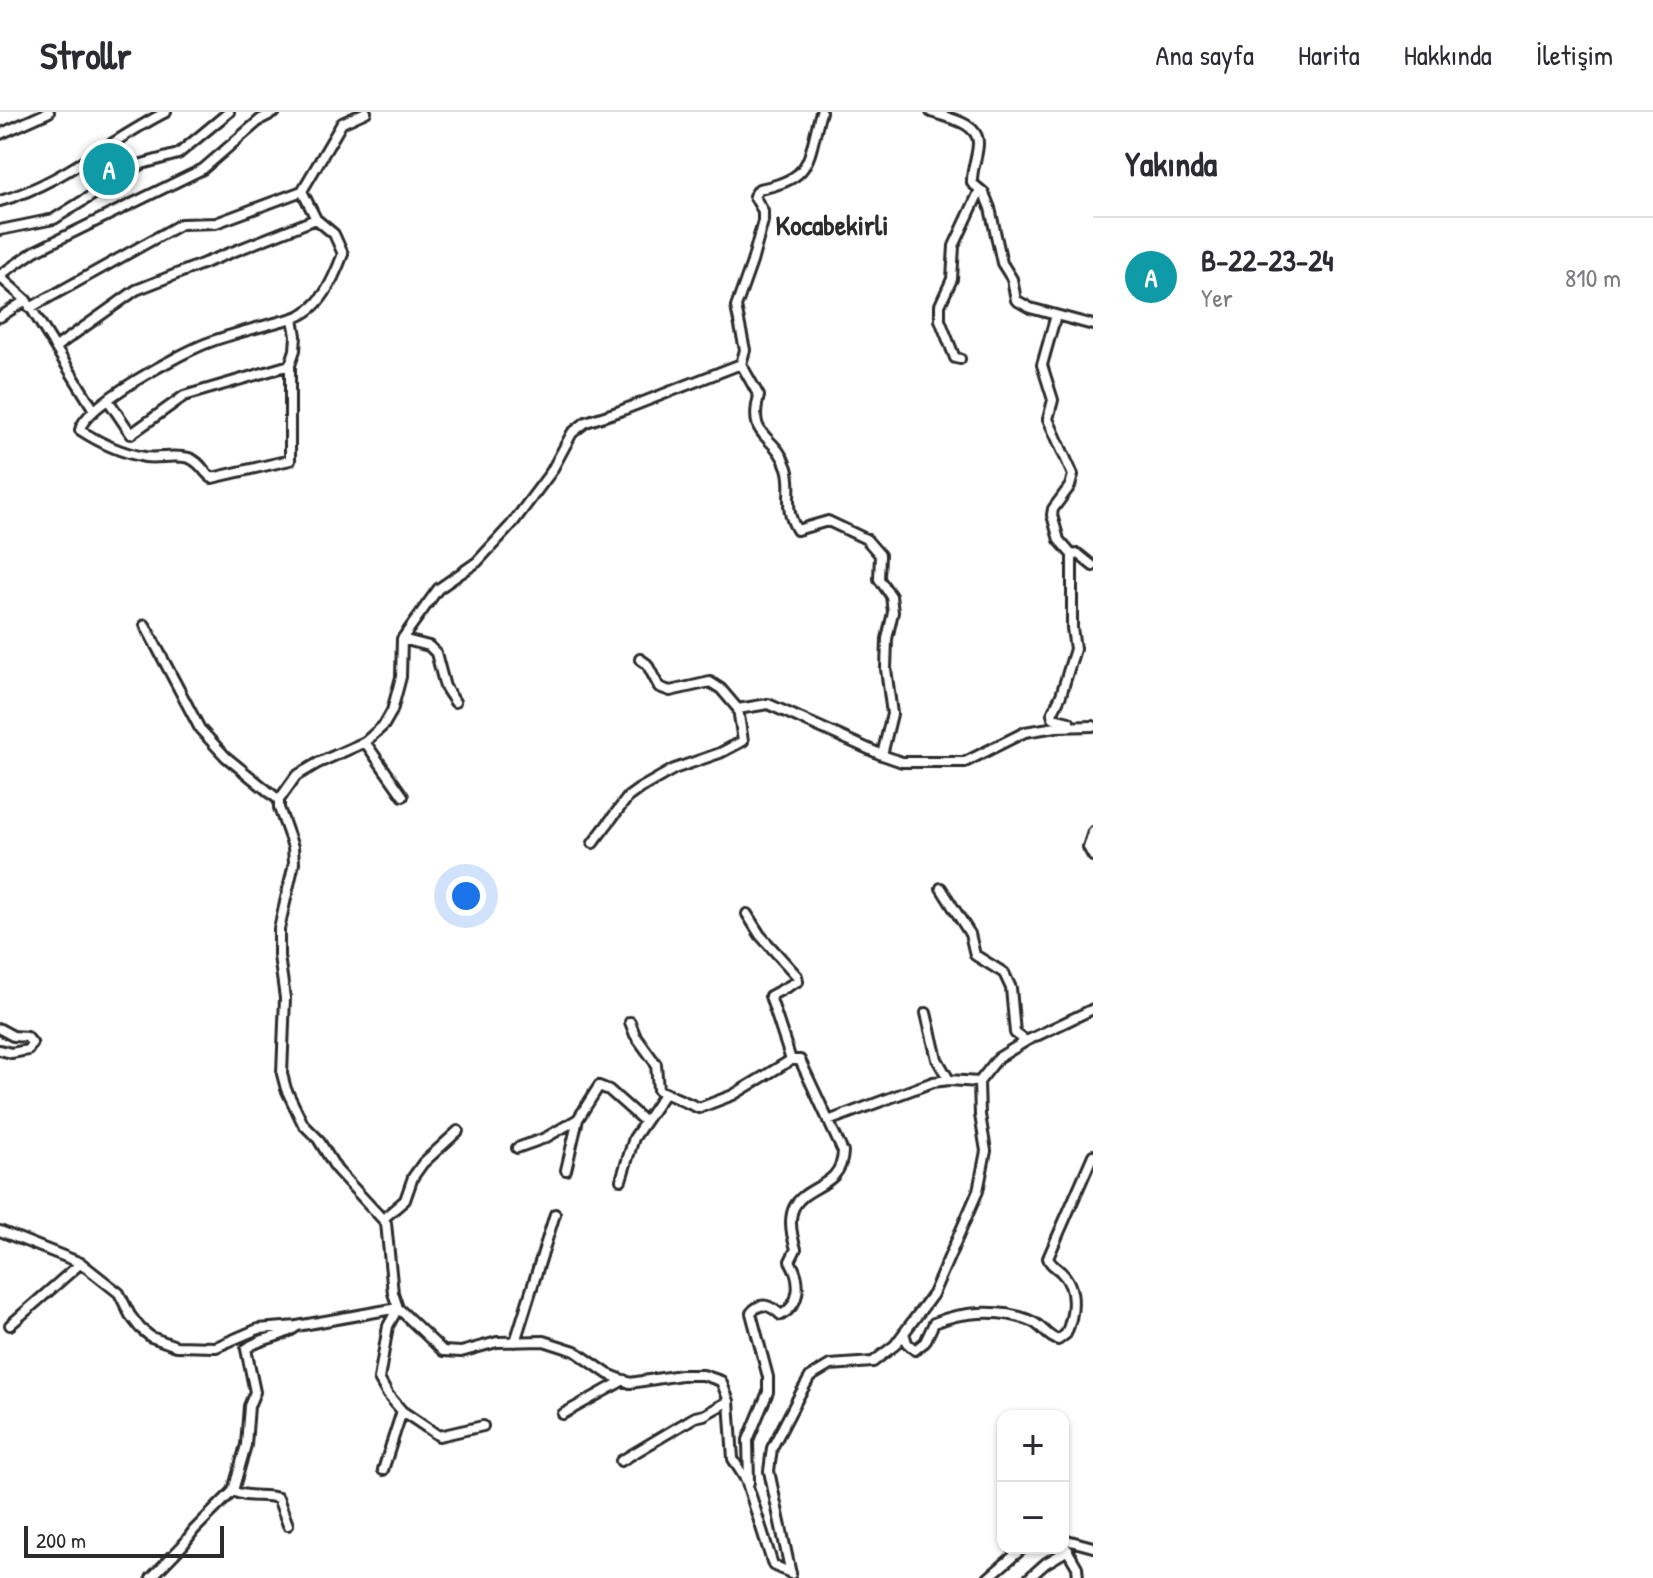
<!DOCTYPE html>
<html lang="tr">
<meta charset="utf-8">
<style>
:root{--surface:#fff;--page:#f7f7f7;--text:#2b2b33;--muted:#7c7c81;--line:#e1e1e2;--accent:#db2777}
body{margin:0;font-family:"Patrick Hand",sans-serif;background:var(--page);color:var(--text)}
.controls{position:absolute;right:24px;bottom:24px;display:grid;overflow:hidden;border-radius:16px;box-shadow:0 2px 6px #0004}
.controls button{width:72px;height:72px;display:grid;place-items:center;padding:0;border:0;border-bottom:2px solid var(--line);background:var(--surface);color:var(--text);font:40px sans-serif}
.scale{position:absolute;left:24px;bottom:20px;width:200px;box-sizing:border-box;padding-left:8px;border:4px solid #2b2b2b;border-top:0;font-size:22px;line-height:28px;white-space:nowrap;color:#2b2b2b;-webkit-text-stroke:6px #fff;paint-order:stroke}
.you{position:absolute;left:466px;top:784px;width:28px;height:28px;margin:-20px;border:6px solid #fff;border-radius:50%;background:#1a73e8;box-shadow:0 0 0 12px #1a73e833}
.badge{display:grid;place-items:center;width:52px;height:52px;border-radius:50%;background:var(--accent);color:#fff;font-size:26px;font-weight:700}
.pin{position:absolute;translate:-50% -50%;border:4px solid #fff;box-shadow:0 2px 8px #0006}
.list{margin:0;padding:0;list-style:none}
h2{display:flex;justify-content:space-between;align-items:center;height:104px;margin:0;padding:0 32px;font-size:34px}
h2 small{font-size:26px;font-weight:400;color:var(--muted)}
.list li{display:grid;grid-template-columns:52px 1fr auto;gap:24px;align-items:center;box-sizing:border-box;height:120px;padding:0 32px;border-top:2px solid var(--line)}
.list b{display:block;font-size:30px;white-space:nowrap}
.list p{margin:0;font-size:26px;white-space:nowrap;color:var(--muted)}
.list em{font-size:26px;font-style:normal;color:var(--muted)}
.map{position:relative;flex:none;width:1093px;height:1466px;overflow:hidden}
header{display:flex;align-items:center;gap:48px;box-sizing:border-box;height:112px;padding:0 40px;background:var(--surface);border-bottom:2px solid var(--line)}
header strong{font-size:38px}
nav{display:flex;gap:44px;margin-inline-start:auto;font-size:28px}
main{display:flex}
aside{flex:1;background:var(--surface)}
.map>svg:first-child{display:block}
.lines{fill:none;stroke-linecap:round;stroke-linejoin:round}
.minor-casing{stroke:#2b2b2b;stroke-width:14}
.minor{stroke:#fff;stroke-width:8}
.labels{text-anchor:middle;dominant-baseline:central;stroke-width:6;stroke-linejoin:round;paint-order:stroke}
.neighbourhood-label{font-size:28px;font-weight:bold;fill:#2b2b2b;stroke:#fff}
</style>
<header>
<strong>Strollr</strong>
<nav><a>Ana sayfa</a><a>Harita</a><a>Hakkında</a><a>İletişim</a></nav>
</header>
<main>
<div class="map">
<svg width="1093" height="1466" viewBox="0 0 1093 1466">
<rect width="100%" height="100%" fill="#fff"/>
<filter id="ink" filterUnits="userSpaceOnUse"><feTurbulence type="fractalNoise" baseFrequency=".0125" numOctaves="2"/><feDisplacementMap in="SourceGraphic" scale="16" xChannelSelector="R" yChannelSelector="G"/><feConvolveMatrix kernelMatrix="1 2 1 2 8 2 1 2 1" color-interpolation-filters="sRGB"/></filter>
<g filter="url(#ink)">
<g class="lines">
<g class="minor-casing">
<path id="minor" d="M931,0C947,6 978,10 978,31C978,45 971,57 972,71L984,81L990,96L1002,151L1012,167L1016,188L1030,196L1093,213
M0,22L49,0
M0,89C61,72 110,28 166,0
M0,118L54,107L142,52L178,42L229,0
M0,163L35,139L203,57L261,7L275,0
M0,165L26,188L94,298
M30,196L181,112L216,111L302,79L342,11L366,0
M1056,203L1042,253L1053,288L1048,307L1073,363L1070,374L1053,397L1052,403L1059,428L1072,443V516L1075,537L1061,583L1052,602L1053,606L1069,610
M0,205L26,188
M293,206C265,214 237,220 210,230C184,239 84,293 80,318C100,331 121,341 145,345C159,347 174,342 189,346C201,350 203,360 212,366L290,348V253L295,238L296,224L293,206C321,198 333,168 343,142L334,122L316,107L302,79
M56,235L136,178L316,107
M960,247L955,246L940,208V193L952,167L954,134L980,78
M741,252L759,284C747,329 775,320 787,356C794,378 782,394 797,418L828,409L866,427L880,443L879,467L891,484L893,500L887,527L886,557L892,602L882,643L902,650H965L1025,620L1056,615L1093,614
M108,288L131,322L184,284L290,253
M1072,443L1078,442L1093,454
M145,513L200,617L226,645L279,688
M402,527L429,534L436,541L445,575L455,590
M640,547L647,552L659,575L670,579L710,570L721,577L738,597
M365,630L403,684
M1093,720L1088,735L1093,744
M593,731L628,685L639,677L674,657L720,641L743,629L738,597L768,592L882,643
M941,776L970,822L975,843L1004,861L1011,876L1015,921L1026,929
M747,802L760,823L797,864L798,869L770,884L791,948
M926,901L937,947L949,968
M630,910L635,923L656,952L658,978L699,996L733,983L791,948H800L843,1040C841,1090 772,1064 796,1137L790,1149C801,1167 802,1192 781,1203C771,1194 761,1188 751,1201L768,1265V1280L748,1328L749,1370
M0,917L13,924L27,925L32,931L28,938L11,941L0,938
M828,1009L933,970L949,968L979,970
M517,1036L545,1026L578,1007
M566,1058L578,1007L599,974L609,978L644,1009
M621,1068L634,1026L664,982
M383,1107L405,1088L413,1065L423,1051L458,1019
M0,1119L81,1151L119,1181L130,1203L140,1216L151,1225L176,1234L216,1235L258,1217L297,1214L398,1196
M398,1196L388,1214L379,1267L388,1283L402,1299L439,1324L483,1314
M10,1213L81,1151
M904,1221L907,1231L915,1238L925,1230L934,1211C962,1199 1004,1196 1033,1210C1043,1215 1047,1225 1058,1228L1066,1222C1074,1203 1078,1176 1061,1160C1055,1154 1051,1154 1048,1146L1093,1043
M515,1230L555,1102
M563,1302L624,1268
M621,1349L695,1305L704,1303L729,1289
M383,1358L402,1299
M233,1379C248,1387 263,1381 278,1386L288,1413
M1063,1427L1093,1435
M1063,1431L1077,1455L1078,1466
M791,1461L773,1453L746,1368L733,1347L729,1289L721,1269L703,1263H681L630,1271L608,1262L575,1239L544,1229L497,1230L461,1240L443,1239L398,1196L393,1181L386,1111L337,1058L318,1027L303,1012L286,977L282,962L285,886L279,844V817L294,751L293,735L279,696V688L296,664L318,651L365,630L384,613L392,599L401,565L402,527L438,477L477,450L512,412L551,360L572,321L586,310L620,299L741,252L745,238L736,195L752,150L763,109V99L754,84L759,77C815,67 807,46 821,0
M791,1462L769,1359L772,1336L799,1284L810,1265L830,1253L873,1250L895,1233L933,1182L978,1079L986,1039L980,1003L979,970L998,946L1026,929L1093,897
M151,1466L183,1433L194,1418L233,1379L246,1333L249,1294L255,1280L246,1237C260,1225 281,1227 296,1215
M988,1466L1023,1436
M1029,1466L1046,1451L1068,1438"/>
</g>
<use href="#minor" class="minor"/>
</g>
</g>
<g class="labels">
<g class="neighbourhood-label">
<text x="832" y="113">Kocabekirli</text>
</g>
</g>
</svg>
<div class="controls">
<button>+</button>
<button>−</button>
</div>
<div class="scale">200 m</div>
<div class="you"></div>
<div class="pin badge" style="left:109px;top:57px;background:#0f9aa8">A</div>
</div>
<aside>
<h2>Yakında<small></small></h2>
<ul class="list">
<li><span class="badge" style="background:#0f9aa8">A</span><div><b>B-22-23-24</b><p>Yer</p></div><em>810 m</em></li>
</ul>
</aside>
</main>
